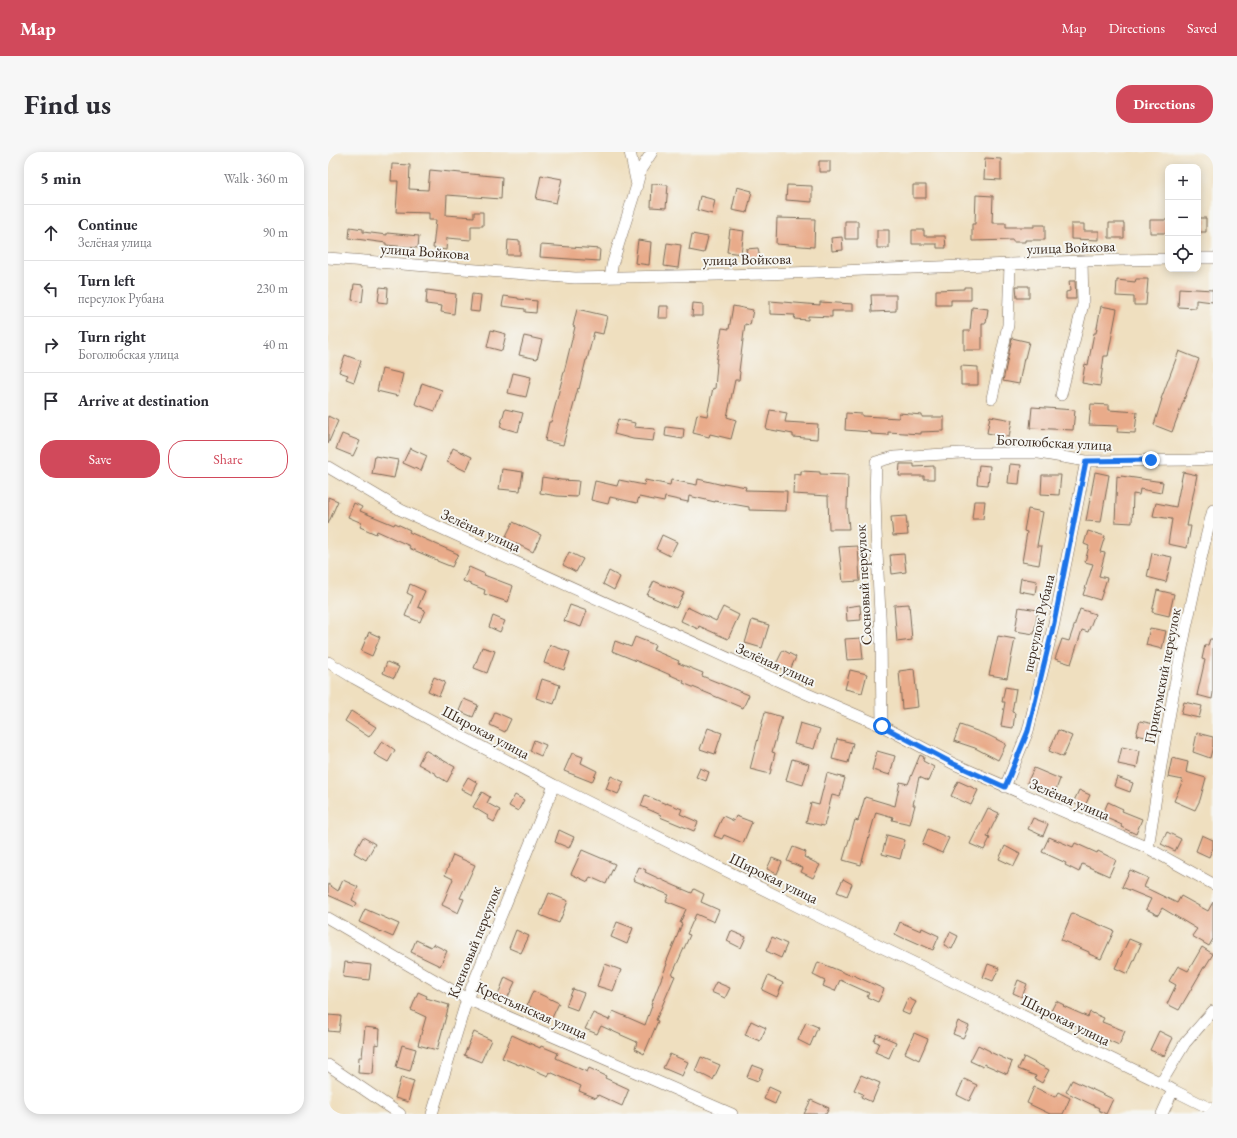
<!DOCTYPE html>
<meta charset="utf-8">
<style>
:root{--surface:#fff;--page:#f7f7f7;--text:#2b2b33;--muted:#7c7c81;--line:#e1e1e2;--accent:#d1495b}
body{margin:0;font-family:"EB Garamond",serif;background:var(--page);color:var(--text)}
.controls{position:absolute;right:12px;top:12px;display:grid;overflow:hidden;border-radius:8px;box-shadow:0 2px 10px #0003}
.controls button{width:36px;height:36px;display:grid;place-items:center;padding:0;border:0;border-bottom:1px solid var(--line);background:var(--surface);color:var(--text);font:20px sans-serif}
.stop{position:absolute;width:12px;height:12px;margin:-9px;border:3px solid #1a73e8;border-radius:50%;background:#fff}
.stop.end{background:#1a73e8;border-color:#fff;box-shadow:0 1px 4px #0008}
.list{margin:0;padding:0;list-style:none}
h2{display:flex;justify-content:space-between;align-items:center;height:52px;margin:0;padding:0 16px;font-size:17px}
h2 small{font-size:13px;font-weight:400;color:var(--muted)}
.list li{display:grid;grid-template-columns:26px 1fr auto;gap:12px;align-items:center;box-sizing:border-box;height:56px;padding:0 16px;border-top:1px solid var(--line)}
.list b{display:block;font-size:15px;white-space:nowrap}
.list p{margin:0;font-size:13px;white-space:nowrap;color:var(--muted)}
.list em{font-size:13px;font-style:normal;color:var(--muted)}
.actions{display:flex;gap:8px;padding:12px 16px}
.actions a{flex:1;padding:9px 0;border:1px solid var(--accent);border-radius:16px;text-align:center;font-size:14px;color:var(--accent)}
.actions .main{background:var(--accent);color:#fff}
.icon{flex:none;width:22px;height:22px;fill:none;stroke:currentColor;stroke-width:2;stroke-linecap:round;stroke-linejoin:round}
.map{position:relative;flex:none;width:885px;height:962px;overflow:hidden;border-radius:16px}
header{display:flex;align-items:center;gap:24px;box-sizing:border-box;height:56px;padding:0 20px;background:var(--accent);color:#fff}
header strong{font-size:19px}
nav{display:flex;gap:22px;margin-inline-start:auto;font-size:14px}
.intro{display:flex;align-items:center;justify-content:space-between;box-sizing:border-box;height:96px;padding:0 24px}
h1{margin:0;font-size:28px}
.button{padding:10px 18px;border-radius:16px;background:var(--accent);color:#fff;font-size:14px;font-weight:700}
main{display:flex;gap:24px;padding:0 24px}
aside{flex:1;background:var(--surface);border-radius:16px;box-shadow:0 2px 10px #0003}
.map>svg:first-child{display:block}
.building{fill:#e9ab8a}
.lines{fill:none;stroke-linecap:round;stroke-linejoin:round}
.minor-casing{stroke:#7a6956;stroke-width:12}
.minor{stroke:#fff;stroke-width:11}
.route{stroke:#1a73e8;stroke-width:5}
.labels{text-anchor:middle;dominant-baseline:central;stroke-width:4;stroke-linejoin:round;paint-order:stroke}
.street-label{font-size:15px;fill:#3b2a1e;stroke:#f6f6f2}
</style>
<header>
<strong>Map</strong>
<nav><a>Map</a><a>Directions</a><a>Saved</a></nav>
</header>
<div class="intro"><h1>Find us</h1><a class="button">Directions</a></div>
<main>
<aside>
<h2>5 min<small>Walk · 360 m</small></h2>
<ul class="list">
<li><svg class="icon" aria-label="ahead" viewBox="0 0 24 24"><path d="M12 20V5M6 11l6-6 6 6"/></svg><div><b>Continue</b><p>Зелёная улица</p></div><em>90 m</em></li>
<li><svg class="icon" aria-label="left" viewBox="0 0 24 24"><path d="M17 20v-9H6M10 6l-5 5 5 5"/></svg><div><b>Turn left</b><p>переулок Рубана</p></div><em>230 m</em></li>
<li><svg class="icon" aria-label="right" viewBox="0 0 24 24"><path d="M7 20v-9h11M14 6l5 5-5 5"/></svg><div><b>Turn right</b><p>Боголюбская улица</p></div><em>40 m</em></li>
<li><svg class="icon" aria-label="arrive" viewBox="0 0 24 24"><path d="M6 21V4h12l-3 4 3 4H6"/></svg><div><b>Arrive at destination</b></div></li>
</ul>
<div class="actions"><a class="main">Save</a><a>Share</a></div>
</aside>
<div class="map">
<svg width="885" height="962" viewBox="0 0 885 962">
<rect width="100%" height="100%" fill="#f6f6f2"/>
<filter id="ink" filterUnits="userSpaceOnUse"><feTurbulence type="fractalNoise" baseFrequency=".025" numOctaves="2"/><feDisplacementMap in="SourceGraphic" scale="8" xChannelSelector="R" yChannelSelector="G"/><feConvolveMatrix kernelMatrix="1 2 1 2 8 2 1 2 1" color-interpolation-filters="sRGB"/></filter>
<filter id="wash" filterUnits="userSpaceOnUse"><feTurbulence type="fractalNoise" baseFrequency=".012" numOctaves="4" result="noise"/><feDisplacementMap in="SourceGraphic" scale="16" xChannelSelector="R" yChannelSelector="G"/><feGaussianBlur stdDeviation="0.9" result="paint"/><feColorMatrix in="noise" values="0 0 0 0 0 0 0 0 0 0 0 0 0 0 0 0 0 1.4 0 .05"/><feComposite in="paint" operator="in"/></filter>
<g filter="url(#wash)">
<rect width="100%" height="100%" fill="#efdfbf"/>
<g id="blocks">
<path class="building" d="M657,6L673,7V28L656,27Z
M491,9H502V20H491Z
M64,12L82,13L81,37L100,38L102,18L174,25L173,47L119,43L118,63L146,65V60H155V74H143V88L119,86L118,98L105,96L108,68H101V61L68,60L70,29H63Z
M213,23L234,27L228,51L208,47Z
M324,32L340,33L338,56L323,55Z
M459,33L484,34V50L458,48Z
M585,33H598V46H585Z
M409,35L424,39L419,61L404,58Z
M648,43L665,44L664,71H678V75H706V73H717V88H697V90H685V88L644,89V72H647Z
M372,44L387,48L384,62L369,58Z
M449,66L487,67L486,95L448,92Z
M870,66H878V80H870Z
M822,68H840V81H822Z
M517,69H530V87H517Z
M781,71H796V86H781Z
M743,72H756V79H771V88L743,87Z
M22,75L35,77V80L59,83V81L91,84L90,96L58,93V91L21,86Z
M402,77L416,79L413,102L399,100Z
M549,78H561V96H549Z
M584,78H596V84H617L618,96H609V92H584Z
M364,82L380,85L376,101L361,98Z
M514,85L515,98L504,99L503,86Z
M180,88L192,89V103H179Z
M310,88L323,90L321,113L307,111Z
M339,91L353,93L350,116L336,114Z
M213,93L272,97L271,109L212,105Z
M430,96L432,107L420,109L418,97Z
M808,127H820L818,153H806V145L788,144L789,128L807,130Z
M741,129H747L748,147H738V140L742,139Z
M26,132L36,133L34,150L24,148Z
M688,134H701V146H689Z
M52,135L60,136L59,151L50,150Z
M636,135H643V148H623V153H608V138L636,137Z
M851,136L885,138V150L868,148V156L850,155Z
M99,138L128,142L126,162L113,160L114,154L98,152Z
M144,142L153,143L151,160L142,159Z
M543,143H568V159L544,160Z
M176,144L190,146V147L209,149L208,161L197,160V157L174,154Z
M442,149L492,153V150L525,152V159H504V165L480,164V168L466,167L467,163L442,162Z
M365,151L375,152V164H364Z
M331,154H340V166H330Z
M405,154L425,158L422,173L417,172L411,219L412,220L411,228H407L399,265L408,268L403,287L382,282L381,285L365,281L369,262L379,264L385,236L387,237L389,211H388L394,176L401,177Z
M773,154L789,157L780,204H776L772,234L754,231L757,212L760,213L766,181H768Z
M644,155L660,157L658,171H654V198H636V179H642Z
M249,157L279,164L275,182L266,180L259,208H258L251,237L250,236L235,293L217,289L221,270H223L238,212L247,175L245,174Z
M163,178L178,182L174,199L159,195Z
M196,184L214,188L209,207L191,203Z
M684,186L701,190L697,206H696L691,232L675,229Z
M851,199L871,207L844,280L826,273L834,247H833Z
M17,203L33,209L26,230L18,227L20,223L11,220Z
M633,214L650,215V233H633Z
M54,217L75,222L70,244L49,239Z
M185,221L203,225L198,245L180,241Z
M94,231L114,238L107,259L87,252Z
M763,252L781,253V258L809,260L807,281L789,280L790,274L761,273Z
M704,255L747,258L745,278L702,276Z
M177,257L195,261L190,280L172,275Z
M442,258L459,261L457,270L490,272L489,287L465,285V282L438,277Z
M518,261L534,262V264L571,266V261L594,263V265H616V279L593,280V282L560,280V283L543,282V280L517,278Z
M0,264L10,269L0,292Z
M662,264L684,268L681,285L659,281Z
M290,267L307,271L306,275L327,277L325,289L305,287L286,282Z
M338,275L356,277L355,287L337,284Z
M14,282L32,289L25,304L8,297Z
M82,296L99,304L93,319L75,311Z
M125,296L144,305L138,319L119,310Z
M47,304L70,308L66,326L44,322Z
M572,312H586V315L606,314V327H596V324H571Z
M682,312L693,313L691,332L680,331Z
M651,313L662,314L660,333L649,332Z
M174,317L195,320L192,339L171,337Z
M473,319L492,320V322L520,323L519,356L521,377H501L500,344L465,342L466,322L473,323Z
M767,320L781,323L773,370L758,369Z
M855,320L869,323L859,374H863L859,396L840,392L844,367L825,364L828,351L848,355Z
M714,323H733L731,343L713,342Z
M789,324L793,325V324L835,330L833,341L812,337L811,343L805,342L804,371L787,370Z
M214,325L233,328L251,329L249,345L229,344L212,341Z
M370,327L395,333L396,331L418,335L417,338L459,339L458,359L421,358V355L387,349V350L361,344L360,350L337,345L336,350L311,345L309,351L282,345L280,352L263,348L267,329L289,334L291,328L316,333L317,328L342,333L343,328L369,333Z
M0,345L10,349L0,372Z
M646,349H657L655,367H644Z
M26,351L34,355L32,359L66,373L67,371L82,378L81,380L130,402L124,415L109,409V408L81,396L82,394L49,379L48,382L32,375L34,371L20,365Z
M700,357L715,360L709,394H714L711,413L694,410L699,380L696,379Z
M578,364L580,383L565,384L563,365Z
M185,370L213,383L205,400L177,386Z
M760,379L777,384L772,400L777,401L771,424L779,426L772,448L755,443L765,412L757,410L761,394L756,392Z
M334,383L349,390L342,404L328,397Z
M530,394L532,429L515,430L511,395Z
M241,400L255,407L248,420L235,413Z
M824,401L844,405L838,430L819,425Z
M576,402L578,420L564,422L562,403Z
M141,415L157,422L156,423L185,434L180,450L156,442L157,438L135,429Z
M281,419L292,425L286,438L275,432Z
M693,426L709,429L707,442L691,439Z
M326,429L342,436V435L356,441L348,456L319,443Z
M82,432L97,439L90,455L97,458L92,470L77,464L85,444L79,441Z
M829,438L846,442L841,464L824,460Z
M581,452L584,488L569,490L566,453Z
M242,453L259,459L253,475L236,469Z
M532,453L533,468L519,469L518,455Z
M359,455L388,469L395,455L411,463L400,487L371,474L370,477L353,469Z
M691,455L710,458L706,482L687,479Z
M752,457L767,462L760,480L754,478L743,512L727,507L734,487L741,489Z
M165,464L177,469L172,480L161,475Z
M424,468L441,473L434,496L417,491Z
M822,476L838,479L834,497L818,493Z
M41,480L52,485L44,504L33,499Z
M670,484L687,487L679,526L661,523Z
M307,485L327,493L325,498L351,509L350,511L375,521L374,524L421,543L415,556L355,531L356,529L331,518L284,499L287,489L303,495Z
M533,486L535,507L519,508L517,487Z
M882,487H885V541L884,547L869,543L877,508L874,507L877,493H880Z
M222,493L242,500L236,518L216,511Z
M154,495L167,499L159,521L146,516Z
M455,498L468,505L461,520L447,514Z
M59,510L71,515L66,526L55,521Z
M586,517L590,555L574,557L571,519Z
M522,518L539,522L534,541L517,537Z
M106,525L117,530L111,544L100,539Z
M214,527L232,533L226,552L208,546Z
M677,535L688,537L684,560L687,561L685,576L673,574L677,550H674Z
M136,547L150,553L145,565L131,559Z
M856,550L874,554L871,566L853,562Z
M23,559L48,575L41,585L17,569Z
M167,560L183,567L177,580L162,573Z
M437,560L454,565L444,600L447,601L442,622L422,617Z
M812,569L826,572L823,586L808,583Z
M472,571L492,577L486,597L466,592Z
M632,573L660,583L678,592L670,608L647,596L626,589Z
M380,576L394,581L387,602L372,597Z
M730,578L744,584L735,605L721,599Z
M869,581L885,585V594L882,606L865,600Z
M509,587L525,591L520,611L504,607Z
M206,588L218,593L213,604L202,599Z
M54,589L67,598L60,610L46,602Z
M794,595L812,599L809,616L790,612Z
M97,598L127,615L119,630L108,623V622L90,612Z
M549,599L567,604L562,623L544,618Z
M244,601L255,605L253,611L269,619L264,630L236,619Z
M592,603L596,605L595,609L606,615L600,629L591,625L585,653H587L582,672L564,668L565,665L548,660L533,713L515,708L527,668L530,669L537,645L567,654L572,630L580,632Z
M844,606L860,610L858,620L878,626L872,648L867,658L846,649L855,628L840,625Z
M464,607L481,612L475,633L458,628Z
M372,616L381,620L378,629L368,625Z
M706,616L732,627L726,643L699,631Z
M499,621L517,626L512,645L504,643L496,674L478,670L483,651L491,653Z
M283,624L296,630L290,642L278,637Z
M140,625L150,631L144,643L133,637Z
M789,625L805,631L802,640L786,634Z
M630,629L650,638L643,653L623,644Z
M751,638L762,643L756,656L745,651Z
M154,640L162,645L159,651L172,658L166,670L159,666L160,664L145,655Z
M187,643L196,648L190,659L181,654Z
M317,643L338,652V651L354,657L352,662L370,670L366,679L332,665L333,663L313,654Z
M780,650L795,657L794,659L814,667L808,682L793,675L794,673L774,664Z
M660,656L671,661L659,685L662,686L656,698L642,692Z
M395,664L406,669L408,664L424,670L415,691L396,683L394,687L386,684Z
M705,666L720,672L715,684L700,677Z
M600,677L621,686L614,701L594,692Z
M231,678L246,685L241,696L227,690Z
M839,680L853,687L847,699L833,692Z
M559,683L577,688L572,707L554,702Z
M874,683L885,688V696L881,705L868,699Z
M35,685L47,692L38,708L26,701Z
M721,685L745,695L747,691L769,701L770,699L788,708L781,724L754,712L751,720L737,713L738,711L714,700Z
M677,694L692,702L686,714L671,707Z
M465,695L478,700L476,705L492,713L485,726L473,720L475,716L459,709Z
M254,698L287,712L278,732L262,725L260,730L243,722Z
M125,703L147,713L132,746L136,747L130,761L114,753L125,727L117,723Z
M444,706L454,710L449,722L439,717Z
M311,715L318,718L317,720L345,733L364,741L366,737L376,742L373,750L391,758L386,770L368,762L359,782L362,783L344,823L347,824L328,868L330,869L316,902L307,897L309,890L273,874L269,882L257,877L265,861L281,868L285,859L317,873L324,854L323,853L339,812L338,811L354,772L352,771L358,757L338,749L341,743L305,728Z
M802,718L820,726L816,735L849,751L853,744L880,759L885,750V787L881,794L864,784L869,777L834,756L830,763L818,757L823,747L794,735Z
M515,727L524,732L519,744L509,740Z
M15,728L30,735L24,748L29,751L27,755L0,743V732L10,739Z
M221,741L240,749L231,771L212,763Z
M37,757L71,772L65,785L31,770Z
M744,761L786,779L773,807L761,802V800L733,788Z
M289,770L305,776L299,792L283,785Z
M572,770L593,779L594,776L611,784L605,798L578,786L577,787L567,782Z
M188,778L201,784L193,801L181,796Z
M403,779L418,785L413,796L399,789Z
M622,780L630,784L624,797L616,793Z
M444,785L459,792L453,806L438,799Z
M801,787L813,792L800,822L787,816Z
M88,788L103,795L105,792L119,799L112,814L83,800Z
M874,795L885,802L877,815H876L851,858L839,852L848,833L841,829L850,814L860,819Z
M17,810L43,813L41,828L15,825Z
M490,810L524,824L525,823L556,837L550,850L539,845L541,841L512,828L507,839L495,834L497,829L485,823Z
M277,812L293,818L285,839L269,834Z
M660,812L671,816L665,829L655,825Z
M440,824L455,831L449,845L434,838Z
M177,825L187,830L179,847L170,843Z
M690,828L699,832L694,845L685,841Z
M388,830L402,836L397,846L383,840Z
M245,837L256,841L249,858L238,854Z
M205,839L231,851L223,868L215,865L216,861L199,853Z
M90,840L99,844L98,846L121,853L109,898L90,893L98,865L83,858Z
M580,846L588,850L581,863L574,860Z
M728,849L736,853L735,854L760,865L762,860L776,866L774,870L797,879L791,893L755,877L738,869V868L722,861Z
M0,863L13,864L11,880L0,879Z
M423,869L438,876L432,889L417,883Z
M630,869L641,874L635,886L625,882Z
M478,870L490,875L482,894L470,888Z
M37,875L52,877L51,893L47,892L45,922L30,921L31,905H34Z
M831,879L845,886L836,904L822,898Z
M146,880L163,888L153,910L136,903Z
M586,881L600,887L591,908L577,901Z
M549,882L568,890L561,906L547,900L551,891L546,889Z
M184,883L212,896L213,894L230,901L228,906L259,920L261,916L278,924L277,926L301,937L294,954L270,943L268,946L251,939L253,934L222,920L220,924L192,912L191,913L174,906Z
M74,893L88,897L82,919L68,915Z
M650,893L662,899V900L684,910L679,922L656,912L655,915L642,909Z
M342,902L360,910L354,924L335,916Z
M373,905L392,913L385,928L367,919Z
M696,905L721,918L714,931L707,927L708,924L690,917Z
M424,913L435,917L430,929L419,925Z
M533,923L552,931L544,950L533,945L535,942L526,938Z
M73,925L86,929L80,950L67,946Z
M636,927L649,933L641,949L629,943Z
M744,928L785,947L778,962L770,958L771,956L738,940Z
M441,935L452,940L447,952L436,947Z
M706,935L727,945L730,940L742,946L735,962H722L699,951Z
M483,948L501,956L498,962H476Z"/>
</g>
</g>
<g filter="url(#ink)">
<use href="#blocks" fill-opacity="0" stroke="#7a6956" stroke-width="1"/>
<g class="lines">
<g class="minor-casing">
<path id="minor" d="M309,32L313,17L324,0
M0,106L247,126L438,122L754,109L840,107
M870,106H885
M282,124L285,110L309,33L302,0
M733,243L755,152L754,109
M664,246L680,173L682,112
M0,315L73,358L477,541L554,574L626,612L820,696L885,732
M0,510L26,526L112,573L226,633L479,759L833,931L845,938L885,958
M554,574L553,483L548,379L547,344L548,310L566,305L633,301H711L758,309L863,308L885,307
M677,635L700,579L726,471L758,309
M820,696C833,612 846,528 865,444C871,415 877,387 885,358
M0,766L139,847L404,962
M0,913L72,962
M833,931L857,891L885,859
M104,962L139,847L226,633
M834,962L845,938"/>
</g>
<use href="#minor" class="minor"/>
</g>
</g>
<g class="lines" filter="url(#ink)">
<path class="route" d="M554,574L626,612L677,635L700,579L726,471L758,309L823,308"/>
</g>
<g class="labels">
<g class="street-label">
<text transform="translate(743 95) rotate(-2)">улица Войкова</text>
<text transform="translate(97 99) rotate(4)">улица Войкова</text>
<text transform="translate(419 107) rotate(-1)">улица Войкова</text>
<text transform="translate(726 290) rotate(3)">Боголюбская улица</text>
<text transform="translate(153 378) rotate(24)">Зелёная улица</text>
<text transform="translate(535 433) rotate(-93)">Сосновый переулок</text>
<text transform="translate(710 471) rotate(-77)">переулок Рубана</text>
<text transform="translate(448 512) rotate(24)">Зелёная улица</text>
<text transform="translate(834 524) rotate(-79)">Прикумский переулок</text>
<text transform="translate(158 580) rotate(28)">Широкая улица</text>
<text transform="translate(742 647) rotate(23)">Зелёная улица</text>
<text transform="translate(446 726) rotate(26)">Широкая улица</text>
<text transform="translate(146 790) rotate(-68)">Кленовый переулок</text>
<text transform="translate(204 858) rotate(24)">Крестьянская улица</text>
<text transform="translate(738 868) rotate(26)">Широкая улица</text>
</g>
</g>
</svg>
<div class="controls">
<button>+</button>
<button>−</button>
<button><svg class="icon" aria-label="locate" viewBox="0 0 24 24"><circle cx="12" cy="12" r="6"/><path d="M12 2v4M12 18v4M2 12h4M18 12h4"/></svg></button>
</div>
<div class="stop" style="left:554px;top:574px"></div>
<div class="stop end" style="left:823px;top:308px"></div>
</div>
</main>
